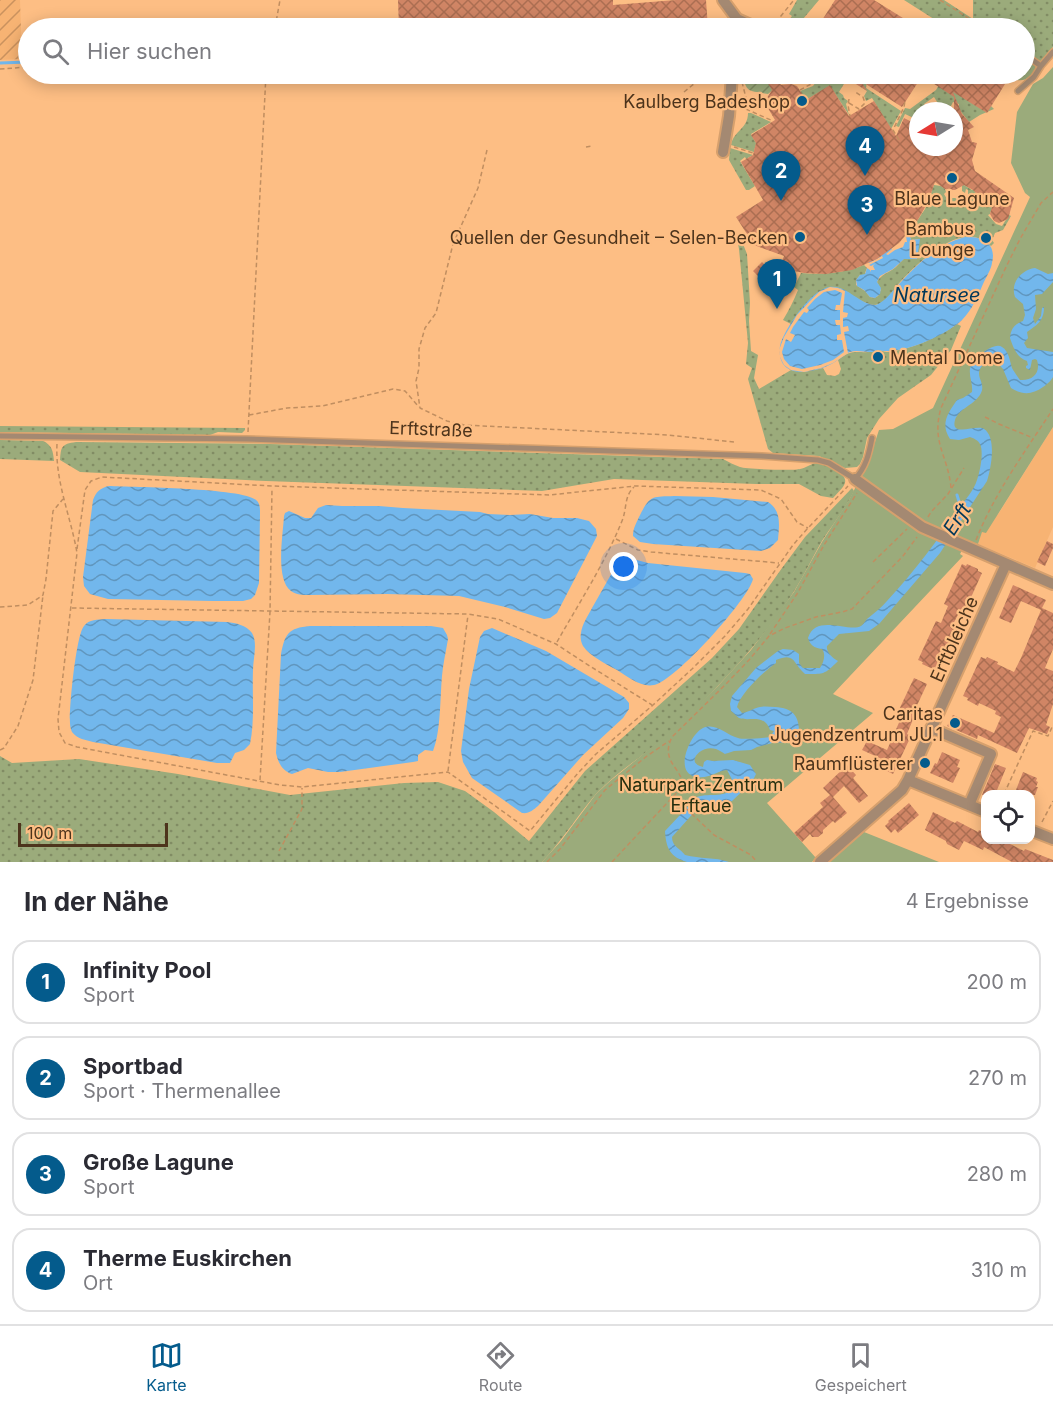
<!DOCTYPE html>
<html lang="de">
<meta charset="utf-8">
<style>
:root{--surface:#fff;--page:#f2f2f3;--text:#2b2b33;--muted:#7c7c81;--line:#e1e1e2;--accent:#045b8c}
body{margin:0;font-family:Inter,sans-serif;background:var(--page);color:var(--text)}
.controls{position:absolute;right:18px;bottom:18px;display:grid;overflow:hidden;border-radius:12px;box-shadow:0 3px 15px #0003}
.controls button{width:54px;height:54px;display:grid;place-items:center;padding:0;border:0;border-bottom:2px solid var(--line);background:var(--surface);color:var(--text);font:30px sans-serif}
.compass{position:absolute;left:909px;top:102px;width:54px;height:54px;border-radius:50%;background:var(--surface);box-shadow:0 3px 15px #0003;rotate:259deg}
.scale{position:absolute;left:18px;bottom:15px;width:150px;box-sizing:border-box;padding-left:6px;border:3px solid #4d341c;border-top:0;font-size:16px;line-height:21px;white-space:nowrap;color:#4d341c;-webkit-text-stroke:4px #fdbe84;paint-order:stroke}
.you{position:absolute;left:624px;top:567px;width:21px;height:21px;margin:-15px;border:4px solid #fff;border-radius:50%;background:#1a73e8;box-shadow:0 0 0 9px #1a73e833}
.badge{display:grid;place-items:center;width:39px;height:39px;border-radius:50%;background:var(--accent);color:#fff;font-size:20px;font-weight:700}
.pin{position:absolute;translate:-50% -50px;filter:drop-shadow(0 2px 3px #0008)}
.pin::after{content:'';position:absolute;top:32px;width:21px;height:18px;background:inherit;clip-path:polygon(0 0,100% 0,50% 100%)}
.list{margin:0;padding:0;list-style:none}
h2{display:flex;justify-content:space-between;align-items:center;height:78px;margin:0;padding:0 24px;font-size:26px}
h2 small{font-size:20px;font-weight:400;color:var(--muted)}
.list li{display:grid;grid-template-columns:39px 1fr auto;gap:18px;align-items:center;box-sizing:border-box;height:84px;margin:0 12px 12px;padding:0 12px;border:2px solid var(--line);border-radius:18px}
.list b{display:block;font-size:22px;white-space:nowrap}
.list p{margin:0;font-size:20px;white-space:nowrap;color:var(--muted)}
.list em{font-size:20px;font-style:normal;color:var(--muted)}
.icon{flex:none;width:33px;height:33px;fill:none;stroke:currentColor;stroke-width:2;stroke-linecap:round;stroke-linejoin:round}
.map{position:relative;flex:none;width:1053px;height:862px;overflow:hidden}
.search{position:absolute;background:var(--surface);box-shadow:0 3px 15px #0003;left:18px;right:18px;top:18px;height:66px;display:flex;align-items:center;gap:15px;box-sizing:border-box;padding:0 21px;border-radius:33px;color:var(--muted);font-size:22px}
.sheet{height:462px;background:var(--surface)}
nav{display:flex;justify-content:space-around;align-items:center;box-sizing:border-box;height:84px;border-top:2px solid var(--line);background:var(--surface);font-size:16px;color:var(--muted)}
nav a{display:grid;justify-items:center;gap:3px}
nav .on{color:var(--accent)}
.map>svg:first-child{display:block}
.built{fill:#f7b373}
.industrial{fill:url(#industrial-furrows)}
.grass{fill:url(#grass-dots)}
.park{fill:#9bab7b}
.garden{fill:url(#garden-furrows)}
.water{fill:url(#water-waves)}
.pier{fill:#fdbe84;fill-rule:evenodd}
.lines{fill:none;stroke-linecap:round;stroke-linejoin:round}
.stream{stroke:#72b7ec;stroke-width:3}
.building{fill:url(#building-cross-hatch)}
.lane-casing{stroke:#d6a06d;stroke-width:8}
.street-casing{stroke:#d6a06d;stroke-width:14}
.path{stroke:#c08e60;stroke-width:1.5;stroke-dasharray:4.5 3;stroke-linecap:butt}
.lane{stroke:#a48972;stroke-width:5}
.street{stroke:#a48972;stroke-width:10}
.poi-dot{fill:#045b8c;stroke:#fdbe84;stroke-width:2}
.labels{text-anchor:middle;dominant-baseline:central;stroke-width:4.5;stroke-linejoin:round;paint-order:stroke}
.poi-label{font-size:18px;fill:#4d341c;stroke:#fdbe84;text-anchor:end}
.street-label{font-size:18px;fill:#4d341c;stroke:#fdbe84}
.park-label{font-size:18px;fill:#262f0f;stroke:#fdbe84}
.water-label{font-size:20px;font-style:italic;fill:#003759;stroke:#fdbe84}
</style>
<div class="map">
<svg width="1053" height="862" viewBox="0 0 1053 862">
<defs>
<pattern id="industrial-furrows" width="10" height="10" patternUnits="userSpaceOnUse" patternTransform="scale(1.5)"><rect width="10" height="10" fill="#f7b373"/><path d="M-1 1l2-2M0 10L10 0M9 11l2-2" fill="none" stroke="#ca925e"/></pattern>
<pattern id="grass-dots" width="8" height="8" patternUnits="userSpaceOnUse" patternTransform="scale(1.5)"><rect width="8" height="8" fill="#9bab7b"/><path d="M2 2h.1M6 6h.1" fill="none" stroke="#818c64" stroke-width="1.8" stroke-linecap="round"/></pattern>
<pattern id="garden-furrows" width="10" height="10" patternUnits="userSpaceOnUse" patternTransform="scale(1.5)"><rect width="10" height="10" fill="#9bab7b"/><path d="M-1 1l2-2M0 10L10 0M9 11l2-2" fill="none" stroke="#818c64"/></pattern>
<pattern id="water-waves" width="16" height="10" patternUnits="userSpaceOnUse" patternTransform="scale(1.5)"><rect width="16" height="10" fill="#72b7ec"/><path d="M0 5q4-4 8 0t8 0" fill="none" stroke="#6096be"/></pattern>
<pattern id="building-cross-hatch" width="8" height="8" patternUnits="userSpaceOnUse" patternTransform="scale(1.5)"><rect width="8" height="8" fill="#d08565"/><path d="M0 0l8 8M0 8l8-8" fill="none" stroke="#ab6e52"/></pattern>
</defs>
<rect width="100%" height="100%" fill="#fdbe84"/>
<path class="built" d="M1053,427V527L1035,568L978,544L982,531L999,513Z"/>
<path class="industrial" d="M0,0H20L22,59L0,60Z"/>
<path class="grass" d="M797,0H819L798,25L794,28H778L785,19L788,21L792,16L789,14Z
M904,0H944L973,19V0H1053V47L1039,63H1034L1036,69C1031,77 1024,83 1014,79L1017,74H1024V28H948Z
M822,74H843L855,82V84L847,79L839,92L843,95L844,98L848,101L846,104L849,115L830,86L806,100L800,91L813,86Z
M926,74L983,110L990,105L994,109L980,115L969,122L958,108L959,104L953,102L951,106L939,105L934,97L924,104L927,109L925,111H918V117L916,119L905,114L899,127L896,126L905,108L910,109L936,90L940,83Z
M867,81L866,88L901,111L891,129L872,98L866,101L864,96L867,91L861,87L863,83Z
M748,113H751L771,122L751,134L756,143L754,152L731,145C734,130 748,129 748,113Z
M730,148L753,155L746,159L745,157L740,161L755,186L749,190H746L729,160Z
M934,185L941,186L945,189L946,192L944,194L947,199C954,197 961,199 968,196V190L966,189L965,193L962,191V185H964L972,190H974L978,195L983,196L992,207L990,214L988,215L996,224L1002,226L1009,215L1011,216L1003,230L995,233L992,240L994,243L991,246C963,218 920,261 901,281C894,289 885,305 874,305C865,305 849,293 840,288L810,301L791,324L783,320C789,310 794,300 798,290L794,287L801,273C823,275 843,273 864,265L867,268L865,273L873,278L871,281L866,275H860L856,280V285L865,291L870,297L874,298L878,296L881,290L877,282C881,274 889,273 896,267C905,258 912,249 919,239L911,240L909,233L925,209Z
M736,233L743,244L747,254L750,303L749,321L751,351L758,355L754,378L759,389L791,370L804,372L823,368L827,375L835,376L839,374L841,369L838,360C853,349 853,353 869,352C872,352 875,350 878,350C881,350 884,352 887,352C910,350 939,337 957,324L961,326L951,350L931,375L898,398L879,419L867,438L863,457L860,464L857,467L845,468L819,456L773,453L768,449L748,379L752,368L746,364L748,343L739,249Z
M0,426L245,428V430L242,433L218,432L210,435L0,432Z
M0,440L43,441C52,445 53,451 54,461L0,459Z
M76,442L270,444L723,459C729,462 734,465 740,467C745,469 794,471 800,469C806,468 811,463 818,463C824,464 830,467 835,470C853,480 844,486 833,498L821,496L799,484H756L614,479L542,491L266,481L80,472L60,460C61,447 61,444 76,442Z
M852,488L854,491C845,509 833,524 822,541C812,558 804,576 793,593C759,645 715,691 670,733C646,754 618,771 596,794C577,816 562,841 542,862H0V756L12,763L79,759L178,774L290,795L404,783L438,782L465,791L494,812L529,841L585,771L712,658L739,629L782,568L805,537Z"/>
<path class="park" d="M1053,67V427L986,533L982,532L978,544L967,541L960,554L963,556L833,694L873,713L767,803L816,858L812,862H542L561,841L596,794L609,782L668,734L718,686L751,650L794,592L822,542L849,500L868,463L879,430L893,429L933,408L1030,197L1025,193L1011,163L1017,112L1033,84L1043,78Z
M864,832L939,862H829Z"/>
<path class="garden" d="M743,74H762L773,90L768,94C749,90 746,94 743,74Z"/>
<path class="water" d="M909,233L911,240L920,239L917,259H904L893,269L880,276L877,282L881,288L880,294L875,298L870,297L864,290L857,286L856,280L860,275L865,274L867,268L870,270V272L871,270H875L873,266L875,264L871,266L869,265L883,258L882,256L869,263L862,252L884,239L892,249L886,254L888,255L895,250L903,247L905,242H907L906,236Z
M965,237C982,236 997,243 992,263C991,270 986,277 983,284C978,296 972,310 962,320C945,336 900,356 877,350C869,355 860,349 850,352C846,353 843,357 839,359C830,366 819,370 809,371C800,373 789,372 783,364C780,359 779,353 780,346C784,329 811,290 829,287C847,284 859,305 876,305C886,301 892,291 900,283C918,263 939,244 965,237Z
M1035,268L1048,274L1053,273V282L1042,294L1035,295L1036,309L1033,318L1035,324L1041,316L1042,308L1044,307C1044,321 1037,325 1027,332L1028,338L1024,343L1027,348L1053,352C1053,359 1053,370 1053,377C1051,381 1046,385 1043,387C1032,395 1022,395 1011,388L1003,369L995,360H988C969,375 987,380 981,393C975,405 959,408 955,420C950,438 977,424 984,429C997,437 991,469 987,481L940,553L879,624L869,631L839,634L827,646C826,652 832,658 838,661C824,675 824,674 805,674C792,663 796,652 776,660V663C764,671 740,694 737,707L742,713C749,712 754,708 760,707C765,706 770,707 775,707C794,708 800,717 799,736L792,742L772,743L757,747L751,750L734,751L725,754C722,752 719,750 716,749C701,744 684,763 703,767L704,762L707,760L713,761L733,760L750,765L756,774L752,782L732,801L721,804L702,806L697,809L672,837C672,847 681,849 685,855C700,859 715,857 729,862H687C670,857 666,848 665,831L697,797C711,792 726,800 735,785L727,770C716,771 710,779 696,777C673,773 690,734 703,728C716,722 726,735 738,738C744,740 763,738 770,737L774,731L770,730C764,713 750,722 739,718C736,716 734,713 731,711L730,704L732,696L756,668L778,651L783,649L793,650L799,654V663L803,668H820C824,662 826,654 822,649C814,648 810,645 808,638C816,613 849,633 861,626C864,624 865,621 867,619C874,613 881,608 887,601C914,572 938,540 960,507C966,499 974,490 977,480C980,472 984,452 980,444C978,440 973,438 970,437L959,440L950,439C940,424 948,413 957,400L963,398L972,392C973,384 969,377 970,369C971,360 994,341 1002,347C1009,351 1010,362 1012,368C1014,372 1018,377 1020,380C1033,381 1041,373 1037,360L1035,359L1032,360L1030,370L1026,368V366L1028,365L1027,361C1017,358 1013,347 1010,338C1011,328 1015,324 1023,321L1025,315L1023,304L1015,297C1010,283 1021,270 1035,268Z
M109,486C132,487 243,488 256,500C260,503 260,508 260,513L259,583L255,595L251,599L243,601H213L108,599L90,594L84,586L83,577L93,500C96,492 100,488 109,486Z
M674,496L713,497L768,502C782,511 779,526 778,540L770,548L761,551L653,544L640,542L633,536C633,528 636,524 639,517C650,495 651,497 674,496Z
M326,505L342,506H379L403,508L480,512L488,514L510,515L530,514L553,518H577L589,521L596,529L597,536L557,613L550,618L544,619L505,607L459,596L387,594L309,595C303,595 296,595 291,591C275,579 283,535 284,516L285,513L289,511L305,518H311L318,508Z
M624,559H633L648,563L745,573L750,574L753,579C748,600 675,681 654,685C641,688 627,676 617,670C606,664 590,656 583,646C581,642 580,637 581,633C582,624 588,616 592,608C600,594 607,581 615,568L620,560Z
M105,619L227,622C236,623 246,625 252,633C258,643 253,659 253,670C252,694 255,720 250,744L244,750L235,753L230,763H217L93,742C86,740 77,739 72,732C71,730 70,726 70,723C69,709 76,635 84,626C89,619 98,620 105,619Z
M310,626H431L443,628L447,635L448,639C446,651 443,664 442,676C440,698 441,731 433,751L425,750L418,755V761L413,762L340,772H328L308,768L292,774C282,771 278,762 276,753L281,654C285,634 288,628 310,626Z
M492,628L546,651L624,697L629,703V709L623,718L583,755L538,806C533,810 529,814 522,813L472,778L463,762L461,751L469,689L480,637L484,631Z"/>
<path class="pier" d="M830,287L838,288L845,291L843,312L848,313L847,317L843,318V327L848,326L849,331L844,332L848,353L833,363L821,368L804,372L791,370L784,365L780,357L779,350L784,337L797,315L810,301L819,292ZM835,290L842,293L840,305H836L835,310H840V320H835L836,325H840L841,334L837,335V340H842L844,352L833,360L820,365L802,369L790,366L784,359L782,352L786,339L791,342L795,335L790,333L793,327L804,312L807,313L809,310L807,308L815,299L824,292Z"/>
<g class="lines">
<path class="stream" d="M0,63L28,62
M957,495L961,508"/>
</g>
<path class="building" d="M398,0H613V5L676,0H706L708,28H617L616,23L482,28H399Z
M835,0H874L919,28H817Z
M762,74H773L781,85L791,84L797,86L806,100L830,85L849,116L874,101L896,136L904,118L910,121L918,115V147H954V97L922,76L902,107L861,81L867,91L840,74H989L1005,84L987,113L953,92L962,114L974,127L968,130L972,142L977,143L972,160L975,171L1014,198L1008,219L999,223L994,221L990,214L992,207L984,196L978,195L973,190L964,185L955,190H950L945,189L935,182L928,202L916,223L899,243L877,259L852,270L826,274L804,273L779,268L784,256L754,245L736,217L763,200L741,162L753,155L756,143L751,135L775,120L766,105L767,98L772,90Z
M762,262L773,273L764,282L753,271Z
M1047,541L1053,544V548L1045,566L1037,562Z
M962,564L966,566L967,564L978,569V571L982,573L964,613L960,611L952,626V628L956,630L938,669L934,667L933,669L922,664L923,662L918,660L936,621L941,623L948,606L944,604Z
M1013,585L1046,600L1042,608L1053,613V649L1045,668L1053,671V704L1046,725L1050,727L1047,734L1029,728L1017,753L978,735L977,739L947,726L953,715L994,733L1001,717L995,714L996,711L979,703L978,706L967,700L968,698L963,696L981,657L986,659L987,657L998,662L997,664L1014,672L1021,658L1041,610L1021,601L1011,623L999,618Z
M914,678L927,684L912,716L914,717L907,734L911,736L893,774L881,768L884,760L862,750L867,741L887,750L901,718L896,716Z
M942,752L960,760L957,767L960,768L953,783L930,773L935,763L937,764Z
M995,764L1006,768L995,795H982Z
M847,765L856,775L853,778L868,796L859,803L844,786L833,797L847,813L835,823L833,821L823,830V833L818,837H812L810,834L802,842L794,833L823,807L820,803L830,795L823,788Z
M1023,772L1037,778L1036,781L1038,782L1036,787H1038L1035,795H1014Z
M909,803L919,815L898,833L895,829L891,833L885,826L889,822L888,821Z
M933,812L955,823L957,821L978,832L979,830L986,834V840H1002L1024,851L1025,849L1053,860V862H1012L984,847L983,850L964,841L959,850L947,844L946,841L925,830Z"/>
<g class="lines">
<g class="lane-casing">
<path id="lane" d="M1031,59L1041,66
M1018,91L1034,77L1041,66L1053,52
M0,436L247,439L762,456L818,460L829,463L855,479C866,467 869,454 872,438"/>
</g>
<g class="street-casing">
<path id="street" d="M723,0L737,19L757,28
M723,152L729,116L732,74
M855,479L922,527L1053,584
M931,728L991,754L969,805
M908,780L986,812
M1030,830L1053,839
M820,862L902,790L908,780L1006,564"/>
</g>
<path class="path" d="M940,0L984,28
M538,26L539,28
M275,28L280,0
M560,28L563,25
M572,28L615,27L618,25
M771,28L794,0
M0,69L28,67
M768,74L772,82L774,87
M742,82L749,110
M800,90L813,83L820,74
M684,92L705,75L722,78
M849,99L848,105L850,116
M849,103L859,109L865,103L863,97L854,91
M739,106L773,121
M899,140L893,130L904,107L905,101
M586,147L593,146
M734,147L753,153
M487,150L478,188L453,244L436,313L425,328L419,349V368L416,381L420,408L447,421L464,425L668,435L734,442
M249,415L287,408L322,406L393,389L405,391L419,407
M985,417L999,424L1033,438
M248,432L266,74
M57,444C55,482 71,517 77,553L58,719L59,732L65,743L77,747L280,785L302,787L448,772L530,831L578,773L596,754L653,705L692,669L725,636L748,609L793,545L808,528L848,486
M951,488C948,455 931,443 941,408L1007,265L1020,239L1041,203L1053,192
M928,517L931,512L948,494L964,468
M616,539L638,550L651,552L779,563
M976,540C994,494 1026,450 1053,409
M77,549L85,490L91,481L102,477L272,486L549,495L635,486L761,490L781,499L797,522L808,528
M873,562L907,529
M0,607L28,605L43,595L46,579L53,511L63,499
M72,608L468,614L498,619L556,644L585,663L652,705
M770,634L797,594L824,545L857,493
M557,642C579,603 605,563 622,521C627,509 624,496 634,487
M0,750L4,748L18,726L33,680L43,595
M448,771L468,615
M260,780L270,612L272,488
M1004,794L1033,731L1048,736L1053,725
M675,798L714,835L751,855L757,862
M1042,822L1053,801
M279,851L302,809V788
M547,862L560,849L605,790L647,756L669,741
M612,862L682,787C685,769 659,763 672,737L726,684L749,660L769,636L785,628L802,622L816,617L842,612L852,609L903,556L917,537"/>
<use href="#lane" class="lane"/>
<use href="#street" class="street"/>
</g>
<g class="poi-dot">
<circle cx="802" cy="101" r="6"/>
<circle cx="952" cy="178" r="6"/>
<circle cx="800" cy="237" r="6"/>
<circle cx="986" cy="238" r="6"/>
<circle cx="878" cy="357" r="6"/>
<circle cx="955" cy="723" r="6"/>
<circle cx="925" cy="763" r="6"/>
</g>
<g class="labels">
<g class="poi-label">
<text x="790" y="101">Kaulberg Badeshop</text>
<text x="952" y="198" text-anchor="middle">Blaue Lagune</text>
<text x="974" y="228">Bambus<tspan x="974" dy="21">Lounge</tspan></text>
<text x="788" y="237">Quellen der Gesundheit – Selen-Becken</text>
<text x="890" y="357" text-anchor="start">Mental Dome</text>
<text x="943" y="713">Caritas<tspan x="943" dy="21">Jugendzentrum JU.1</tspan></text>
<text x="913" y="763">Raumflüsterer</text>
</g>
<g class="street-label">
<text transform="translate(431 429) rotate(2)">Erftstraße</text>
<text transform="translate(954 639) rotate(-66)">Erftbleiche</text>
</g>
<g class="park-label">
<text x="701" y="784">Naturpark-Zentrum<tspan x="701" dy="21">Erftaue</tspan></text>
</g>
<g class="water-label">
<text x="937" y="295">Natursee</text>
<text transform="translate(957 519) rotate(-57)">Erft</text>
</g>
</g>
</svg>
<div class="controls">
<button><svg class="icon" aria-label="locate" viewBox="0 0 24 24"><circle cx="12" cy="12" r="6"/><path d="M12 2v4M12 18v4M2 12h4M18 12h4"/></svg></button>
</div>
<svg class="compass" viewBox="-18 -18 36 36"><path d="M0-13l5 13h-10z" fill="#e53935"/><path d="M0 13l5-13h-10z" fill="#7c7c81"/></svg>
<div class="scale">100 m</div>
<div class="you"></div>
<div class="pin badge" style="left:777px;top:309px">1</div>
<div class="pin badge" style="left:781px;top:201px">2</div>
<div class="pin badge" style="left:867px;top:235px">3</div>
<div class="pin badge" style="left:865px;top:176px">4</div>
<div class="search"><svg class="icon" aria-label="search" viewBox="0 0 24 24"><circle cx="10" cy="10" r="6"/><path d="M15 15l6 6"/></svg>Hier suchen</div>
</div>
<section class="sheet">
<h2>In der Nähe<small>4 Ergebnisse</small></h2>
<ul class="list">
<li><span class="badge">1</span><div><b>Infinity Pool</b><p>Sport</p></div><em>200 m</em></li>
<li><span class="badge">2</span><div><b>Sportbad</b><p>Sport · Thermenallee</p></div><em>270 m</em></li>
<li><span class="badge">3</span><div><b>Große Lagune</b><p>Sport</p></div><em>280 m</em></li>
<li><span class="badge">4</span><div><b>Therme Euskirchen</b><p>Ort</p></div><em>310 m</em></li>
</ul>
</section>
<nav>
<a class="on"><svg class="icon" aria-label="map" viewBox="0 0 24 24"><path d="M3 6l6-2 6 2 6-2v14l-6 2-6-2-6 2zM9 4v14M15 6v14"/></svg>Karte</a>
<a><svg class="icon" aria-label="directions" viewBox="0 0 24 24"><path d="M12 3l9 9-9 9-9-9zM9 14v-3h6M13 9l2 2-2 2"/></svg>Route</a>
<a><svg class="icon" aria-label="saved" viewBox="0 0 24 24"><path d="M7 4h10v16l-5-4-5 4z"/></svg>Gespeichert</a>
</nav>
